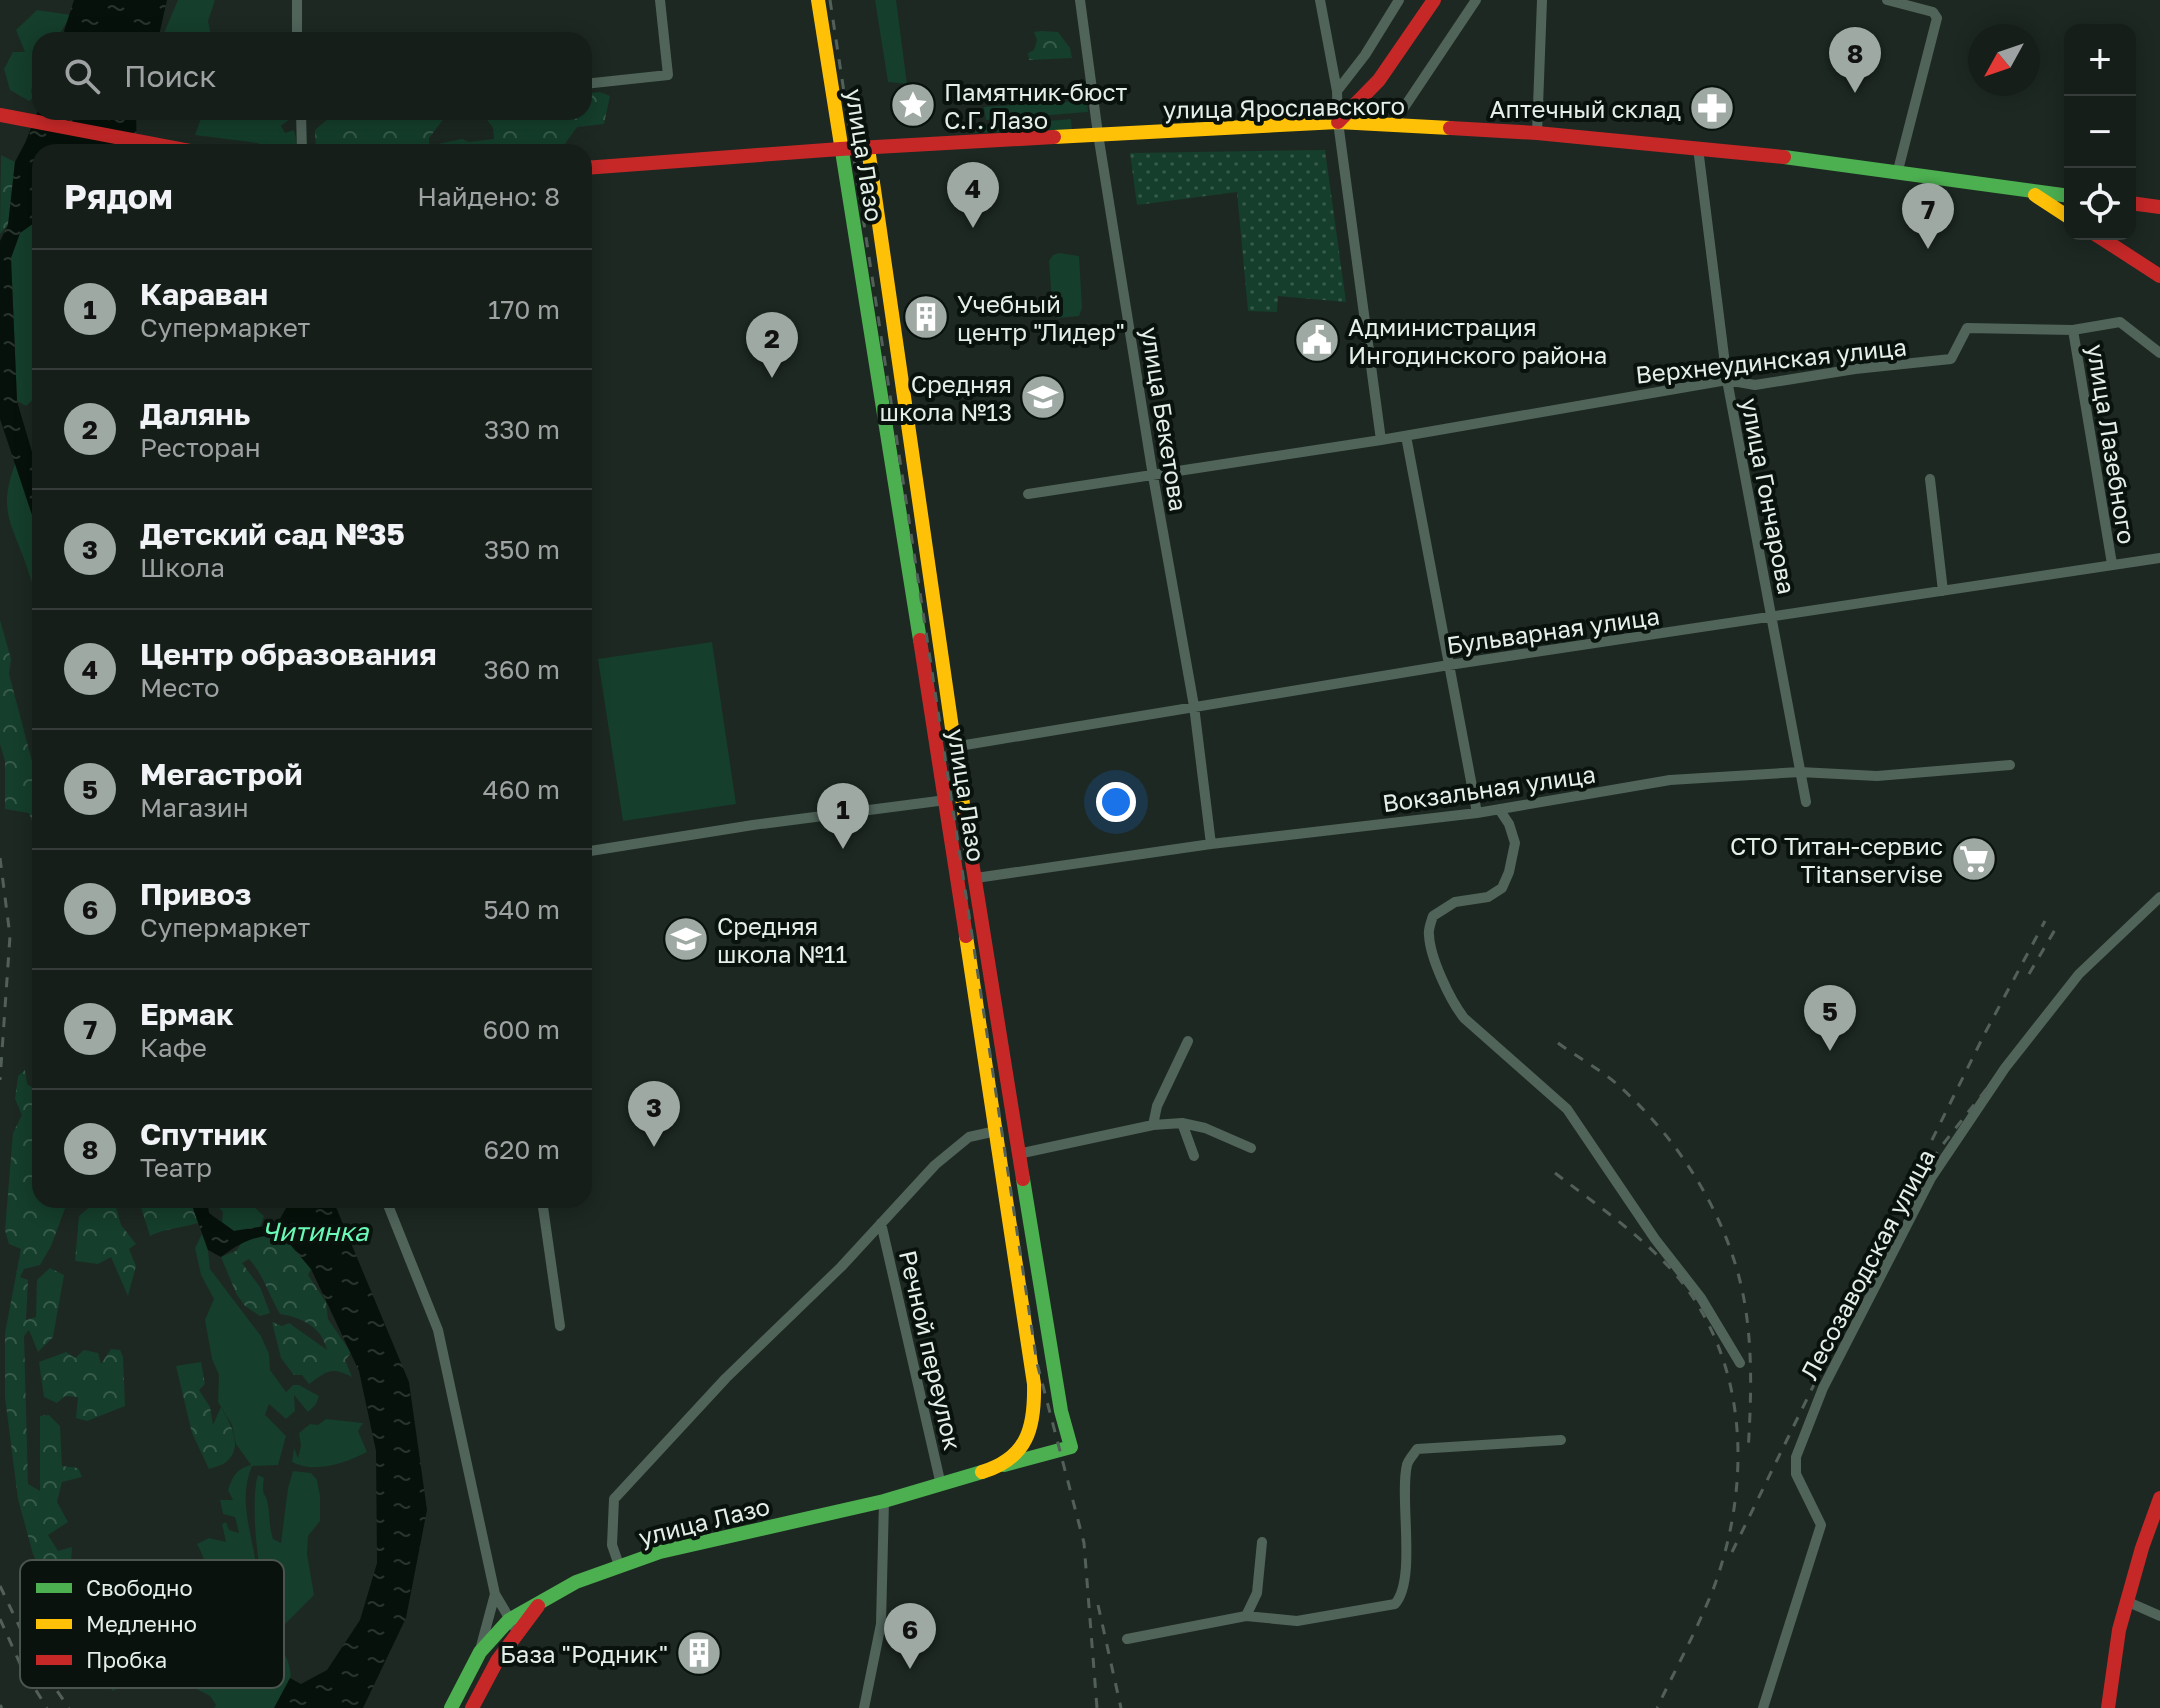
<!DOCTYPE html>
<html lang="ru">
<meta charset="utf-8">
<style>
:root{--surface:#161e1a;--page:#232b27;--text:#f1f3f6;--muted:#9ea2a2;--line:#353c39;--accent:#9ea9a3}
body{margin:0;font-family:"Golos Text",sans-serif;background:var(--page);color:var(--text)}
.controls{position:absolute;right:24px;top:24px;display:grid;overflow:hidden;border-radius:16px;box-shadow:0 4px 20px #0003}
.controls button{width:72px;height:72px;display:grid;place-items:center;padding:0;border:0;border-bottom:2px solid var(--line);background:var(--surface);color:var(--text);font:40px sans-serif}
.compass{position:absolute;left:1968px;top:24px;width:72px;height:72px;border-radius:50%;background:var(--surface);box-shadow:0 4px 20px #0003;rotate:230deg}
.you{position:absolute;left:1116px;top:802px;width:28px;height:28px;margin:-20px;border:6px solid #fff;border-radius:50%;background:#1a73e8;box-shadow:0 0 0 12px #1a73e833}
.badge{display:grid;place-items:center;width:52px;height:52px;border-radius:50%;background:var(--accent);color:#111;font-size:26px;font-weight:700}
.pin{position:absolute;translate:-50% -66px;filter:drop-shadow(0 2px 4px #0008)}
.pin::after{content:'';position:absolute;top:42px;width:28px;height:24px;background:inherit;clip-path:polygon(0 0,100% 0,50% 100%)}
.list{margin:0;padding:0;list-style:none}
h2{display:flex;justify-content:space-between;align-items:center;height:104px;margin:0;padding:0 32px;font-size:34px}
h2 small{font-size:26px;font-weight:400;color:var(--muted)}
.list li{display:grid;grid-template-columns:52px 1fr auto;gap:24px;align-items:center;box-sizing:border-box;height:120px;padding:0 32px;border-top:2px solid var(--line)}
.list b{display:block;font-size:30px;white-space:nowrap}
.list p{margin:0;font-size:26px;white-space:nowrap;color:var(--muted)}
.list em{font-size:26px;font-style:normal;color:var(--muted)}
.icon{flex:none;width:44px;height:44px;fill:none;stroke:currentColor;stroke-width:2;stroke-linecap:round;stroke-linejoin:round}
.map{position:relative;flex:none;width:2160px;height:1708px;overflow:hidden}
.search{position:absolute;background:var(--surface);box-shadow:0 4px 20px #0003;left:32px;top:32px;width:560px;height:88px;display:flex;align-items:center;gap:20px;box-sizing:border-box;padding:0 28px;border-radius:24px;color:var(--muted);font-size:30px}
.panel{position:absolute;background:var(--surface);box-shadow:0 4px 20px #0003;left:32px;top:144px;width:560px;height:1064px;border-radius:24px}
.map>svg:first-child{display:block}
.green{fill:#153e2c}
.forest{fill:url(#forest-crowns)}
.park{fill:url(#park-dots)}
.water{fill:url(#water-ripples)}
.lines{fill:none;stroke-linecap:round;stroke-linejoin:round}
.street{stroke:#50645a;stroke-width:10}
.fast{stroke:#4caf50;stroke-width:14}
.slow{stroke:#ffc107;stroke-width:14}
.jam{stroke:#c62828;stroke-width:14}
.rail{stroke:#526059;stroke-width:3;stroke-dasharray:10 10;stroke-linecap:butt}
.labels{text-anchor:middle;dominant-baseline:central;stroke-width:8;stroke-linejoin:round;paint-order:stroke}
.poi-label{font-size:24px;fill:#e4efe8;stroke:#0a120e;text-anchor:start}
.street-label{font-size:24px;fill:#e4efe8;stroke:#0a120e}
.water-label{font-size:26px;font-style:italic;fill:#6afab7;stroke:#0a120e}
.key{fill:#0a120e;stroke:#4b544f;stroke-width:2}
.key-label{font-size:22px;fill:#e4efe8}
</style>
<div class="map">
<svg width="2160" height="1708" viewBox="0 0 2160 1708">
<defs>
<pattern id="forest-crowns" width="20" height="18" patternUnits="userSpaceOnUse" patternTransform="scale(2)"><rect width="20" height="18" fill="#153e2c"/><path d="M2 6a3 3 0 1 1 6 0M12 15a3 3 0 1 1 6 0" fill="none" stroke="#375a4b"/></pattern>
<pattern id="park-dots" width="8" height="8" patternUnits="userSpaceOnUse" patternTransform="scale(2)"><rect width="8" height="8" fill="#153e2c"/><path d="M2 2h.1M6 6h.1" fill="none" stroke="#375a4b" stroke-width="1.8" stroke-linecap="round"/></pattern>
<pattern id="water-ripples" width="26" height="14" patternUnits="userSpaceOnUse" patternTransform="scale(2)"><rect width="26" height="14" fill="#05110a"/><path d="M2 4q2-2 4 0t4 0M15 11q2-2 4 0t4 0" fill="none" stroke="#29342e"/></pattern>
</defs>
<rect width="100%" height="100%" fill="#1d2822"/>
<path class="green" d="M178,0H215L208,21L211,35L208,40H161Z
M875,0H896L907,84L888,82Z
M37,10L71,15L56,40H40V51H35V56L40,58V86L39,83H34L31,91L33,98L29,101L10,90L4,69L13,52H25L16,30Z
M1076,91H1086L1088,112L986,120L984,107L1076,101Z
M209,112H287L291,118L281,126L285,133L294,130L297,143L292,152H282L257,143L195,135L202,116Z
M1071,119L1072,130L966,133L965,128Z
M40,204V399L36,397L26,406L17,401L11,258L20,233L34,223L37,205Z
M1059,253L1079,256L1082,308L1079,316L1058,318L1053,315L1049,261L1053,255Z
M16,461L40,539V604C33,588 29,572 23,556C7,516 0,505 16,461Z
M712,642L736,804L623,821L598,659Z
M212,1200H246L264,1216L260,1227L234,1231L222,1222L223,1212Z
M202,1234L208,1250L210,1269L261,1336L269,1354L270,1370L286,1392L293,1385H299L319,1396L316,1404L308,1412L294,1395L295,1411L286,1419L269,1404L265,1415L286,1436L278,1465L252,1466C233,1510 264,1554 256,1598L252,1594L247,1579L236,1576L232,1580L239,1590L232,1608L238,1616L234,1643L223,1645L213,1655L220,1665L215,1673L221,1680L228,1667V1658L239,1656L244,1666L250,1668L244,1652L249,1640L241,1629L249,1615L260,1612C269,1630 295,1660 290,1680C287,1689 279,1700 274,1708H214L216,1705L210,1696L193,1687L207,1676L204,1666L191,1663L192,1657H203L206,1650C208,1612 216,1578 197,1544L209,1538L226,1542L222,1524L226,1522L229,1530L239,1533L235,1517L223,1514L220,1500H233L228,1490C233,1476 236,1469 251,1465L236,1444L232,1425L218,1402L219,1375L212,1359L205,1320L214,1299L201,1275L195,1248Z
M326,1419L363,1423L358,1431L367,1452C346,1463 314,1474 292,1462L294,1448L298,1458L301,1446L299,1433L310,1424L318,1425Z
M293,1471L311,1473L317,1480L320,1496V1521L308,1536L307,1554L314,1595L280,1629L265,1607L269,1600C257,1577 250,1500 258,1475L264,1478C261,1500 266,1490 268,1505C270,1517 269,1527 273,1539L281,1543L288,1488Z"/>
<path class="forest" d="M1041,31L1058,32L1070,48L1072,58L1029,60L1028,53L1034,50L1037,40L1034,32Z
M600,92L610,96L604,124L577,127L564,145L503,152H316L315,130L329,118L403,112H443L445,117L429,138V146L462,139L469,142L494,139L493,128L485,117L487,112H584V94Z
M1,155L15,162L8,225L0,234Z
M0,620L11,659L9,674L33,765L40,782V843L29,813L5,809V761L0,744Z
M25,1070L27,1084L37,1091L40,1079V1200H68L51,1246L40,1265L24,1269L20,1277L28,1280L26,1320L36,1317L37,1280L50,1268L64,1275L53,1337L38,1352L29,1330L24,1336L28,1484L40,1491V1416L49,1415L60,1426L62,1466L78,1468L82,1477L62,1482L57,1502L68,1522L48,1535L58,1551L72,1547L68,1612L79,1619L95,1636L103,1662L123,1684L113,1691L75,1647L50,1596L33,1554L18,1499L5,1397V1333L21,1249L9,1244L5,1230L13,1133L22,1115L15,1099L18,1076Z
M98,1200H114L121,1225L136,1244L129,1249L136,1266L128,1296L111,1257L98,1264L75,1261L79,1216Z
M130,1200H190L198,1223C181,1228 166,1228 150,1236L140,1204Z
M270,1235L283,1236L311,1269L308,1275L326,1302L328,1319L351,1353L345,1360L352,1377C331,1366 327,1371 309,1384L302,1375H294L281,1358L272,1322L282,1326L289,1323L327,1350C322,1327 301,1317 280,1314C269,1295 263,1274 249,1259L242,1263L260,1287L270,1313L260,1316L245,1306L237,1295L221,1257L236,1251L243,1241Z
M111,1349L120,1350L123,1357L125,1406L87,1421L76,1418L78,1397L65,1396L57,1403L44,1397L39,1362L66,1352L75,1358L84,1350L98,1353L101,1364Z
M201,1362L205,1384L199,1390L210,1407L213,1425L221,1407C230,1423 244,1446 227,1461C224,1465 214,1467 209,1469L192,1433L176,1366Z"/>
<path class="park" d="M1325,150L1346,302L1278,296L1277,312L1248,311L1237,192L1137,205L1130,153Z"/>
<path class="water" d="M74,0H167L158,40H66L64,31Z
M40,106V112H136L137,152H40V204L37,206L34,223L20,233L11,258L17,401L40,479V539L0,419V241L8,225L15,162L25,143Z
M190,1200H207L209,1213L234,1231L277,1224L286,1208L284,1200H333L409,1382L427,1510L406,1618L363,1708H274L290,1678L301,1684L327,1670L360,1620L377,1563L376,1451L359,1371L311,1269L283,1236C258,1233 241,1242 221,1257L208,1250Z"/>
<g class="lines">
<path class="street" d="M1080,0L1098,134L1153,476L1194,706L1211,844
M1320,0L1337,91L1338,122L1381,440
M1887,0L1933,12L1937,18L1897,174
M297,40V0
M584,84L668,75L660,0
M1337,91L1365,55L1399,0
M301,112L302,152
M1393,124L1476,0
M1537,133L1542,0
M1698,148L1727,380L1806,802
M2073,330L2112,564
M1406,436L1477,813
M1930,479L1943,591
M1028,494L1381,440L1727,380L1755,385L1855,369L1951,359L1967,328L2073,330L2120,322L2160,353
M953,747L1449,665L2160,558
M1499,809L1509,824L1515,843L1509,872L1502,888L1488,897L1455,902L1433,916C1431,922 1428,929 1429,935C1430,958 1450,1000 1464,1018L1567,1109L1655,1239L1701,1298L1740,1363
M584,852L753,825L946,800
M976,878L1211,844L1477,813L1670,780L1800,772L1877,776L2010,765
M1182,1123L1194,1156
M1153,1125L1157,1106L1188,1041
M1018,1154L1153,1125L1182,1123L1205,1128L1251,1148
M386,1200L438,1330L495,1594L518,1633
M542,1200L560,1326
M881,1223L941,1485
M619,1565L612,1545L614,1499L726,1378L841,1267L935,1165L969,1137L996,1131
M2126,1601L2160,1616
M1246,1616L1257,1593L1262,1542
M1127,1639L1246,1616L1297,1621L1395,1604C1417,1579 1399,1498 1407,1465C1408,1460 1414,1454 1417,1449L1561,1440
M480,1650L495,1594
M864,1708L881,1624L884,1501
M1763,1708L1821,1525L1796,1474V1457L1823,1388L1931,1178L2005,1068L2079,974L2160,897"/>
<path class="fast" d="M841,145L920,640
M1784,157L2070,196
M1004,1465L1071,1447L1061,1411L1023,1179
M451,1708L480,1652L509,1620L576,1582L660,1552L884,1501L982,1472"/>
<path class="slow" d="M818,0L841,145
M1054,137L1338,122L1450,128
M868,148L965,818
M2035,195L2070,218
M966,936L1034,1384C1035,1427 1028,1458 982,1472"/>
<path class="jam" d="M0,115L195,152
M1338,122L1379,80L1434,0
M1450,128L1537,133L1784,157
M584,168L840,149L1054,137
M2130,203L2160,207
M2095,234L2160,276
M920,640L966,936
M965,818L1023,1179
M472,1708L497,1661L538,1606
M2108,1708L2119,1630L2142,1548L2160,1498"/>
<path class="rail" d="M830,0L1037,1363L1084,1543L1097,1708
M0,858L10,936L0,1080
M2029,974L2056,928
M1558,1043C1577,1057 1600,1069 1618,1085C1681,1141 1731,1221 1745,1305C1753,1354 1751,1403 1748,1452
M1923,1158L1985,1033L2045,921
M1555,1173C1593,1202 1635,1231 1668,1266C1749,1353 1753,1480 1714,1587C1698,1628 1676,1668 1657,1708
M1732,1552L1898,1213L1940,1148L1992,1082
M0,1586L35,1659L69,1708
M1098,1605L1121,1708
M0,1619L22,1668L47,1708
M0,1705L2,1708"/>
</g>
<defs>
<g id="sight-disc" transform="scale(2.3)"><circle r="9.5" fill="#9ea9a3" stroke="#0a120e"/><path d="M0-6L1.8-2.2L6-1.7L2.9 1.2L3.7 5.4L0 3.3L-3.7 5.4L-2.9 1.2L-6-1.7L-1.8-2.2Z" fill="#fff"/></g>
<g id="pharmacy-disc" transform="scale(2.3)"><circle r="9.5" fill="#9ea9a3" stroke="#0a120e"/><path d="M-2-6h4v4h4v4h-4v4h-4v-4h-4v-4h4Z" fill="#fff"/></g>
<g id="building-disc" transform="scale(2.3)"><circle r="9.5" fill="#9ea9a3" stroke="#0a120e"/><path d="M-4-6H4V6H1V3H-1V6H-4ZM-2.5-4.3h1.7v1.8h-1.7ZM.8-4.3h1.7v1.8H.8ZM-2.5-1h1.7V.8h-1.7ZM.8-1h1.7V.8H.8Z" fill="#fff"/></g>
<g id="civic-disc" transform="scale(2.3)"><circle r="9.5" fill="#9ea9a3" stroke="#0a120e"/><path d="M-.6-6.5H3V-4.5H.6V-3L4-1V1h2V6H-6V1h2V-1L-.6-3ZM-1.2 2.5V6h2.4V2.5Z" fill="#fff"/></g>
<g id="school-disc" transform="scale(2.3)"><circle r="9.5" fill="#9ea9a3" stroke="#0a120e"/><path d="M0-5L7-2L0 1L-7-2ZM-4 1L0 2.5L4 1V4Q0 6-4 4Z" fill="#fff"/></g>
<g id="supermarket-disc" transform="scale(2.3)"><circle r="9.5" fill="#9ea9a3" stroke="#0a120e"/><path d="M-6-5.5h2.5l.6 2H6L4.5 2H-2.5L-4.4-4H-6ZM-1.5 3.2a1.3 1.3 0 1 0 .1 0ZM3 3.2a1.3 1.3 0 1 0 .1 0Z" fill="#fff"/></g>
</defs>
<g fill-rule="evenodd">
<use href="#sight-disc" x="913" y="105"/>
<use href="#pharmacy-disc" x="1712" y="108"/>
<use href="#building-disc" x="926" y="317"/>
<use href="#civic-disc" x="1317" y="340"/>
<use href="#school-disc" x="1043" y="397"/>
<use href="#supermarket-disc" x="1974" y="859"/>
<use href="#school-disc" x="686" y="939"/>
<use href="#building-disc" x="699" y="1653"/>
</g>
<g class="labels">
<g class="poi-label">
<text x="944" y="91">Памятник-бюст<tspan x="944" dy="28">С.Г. Лазо</tspan></text>
<text x="1681" y="108" text-anchor="end">Аптечный склад</text>
<text x="957" y="303">Учебный<tspan x="957" dy="28">центр "Лидер"</tspan></text>
<text x="1348" y="326">Администрация<tspan x="1348" dy="28">Ингодинского района</tspan></text>
<text x="1012" y="383" text-anchor="end">Средняя<tspan x="1012" dy="28">школа №13</tspan></text>
<text x="1943" y="845" text-anchor="end">СТО Титан-сервис<tspan x="1943" dy="28">Titanservise</tspan></text>
<text x="717" y="925">Средняя<tspan x="717" dy="28">школа №11</tspan></text>
<text x="668" y="1653" text-anchor="end">База "Родник"</text>
</g>
<g class="street-label">
<text transform="translate(1284 107) rotate(-1)">улица Ярославского</text>
<text transform="translate(865 155) rotate(81)">улица Лазо</text>
<text transform="translate(1771 360) rotate(-6)">Верхнеудинская улица</text>
<text transform="translate(1165 419) rotate(81)">улица Бекетова</text>
<text transform="translate(2112 444) rotate(81)">улица Лазебного</text>
<text transform="translate(1769 496) rotate(79)">улица Гончарова</text>
<text transform="translate(1553 630) rotate(-8)">Бульварная улица</text>
<text transform="translate(1489 788) rotate(-8)">Вокзальная улица</text>
<text transform="translate(967 795) rotate(81)">улица Лазо</text>
<text transform="translate(1867 1264) rotate(-62)">Лесозаводская улица</text>
<text transform="translate(931 1350) rotate(77)">Речной переулок</text>
<text transform="translate(704 1521) rotate(-14)">улица Лазо</text>
</g>
<g class="water-label">
<text x="315" y="1231">Читинка</text>
</g>
</g>
<rect x="20" y="1560" width="264" height="128" rx="12" class="key"/>
<rect x="36" y="1583" width="36" height="10" fill="#4caf50"/>
<rect x="36" y="1619" width="36" height="10" fill="#ffc107"/>
<rect x="36" y="1655" width="36" height="10" fill="#c62828"/>
<g class="key-label">
<text x="86" y="1596">Свободно</text>
<text x="86" y="1632">Медленно</text>
<text x="86" y="1668">Пробка</text>
</g>
</svg>
<div class="controls">
<button>+</button>
<button>−</button>
<button><svg class="icon" aria-label="locate" viewBox="0 0 24 24"><circle cx="12" cy="12" r="6"/><path d="M12 2v4M12 18v4M2 12h4M18 12h4"/></svg></button>
</div>
<svg class="compass" viewBox="-18 -18 36 36"><path d="M0-13l5 13h-10z" fill="#e53935"/><path d="M0 13l5-13h-10z" fill="#9ea2a2"/></svg>
<div class="you"></div>
<div class="pin badge" style="left:843px;top:849px">1</div>
<div class="pin badge" style="left:772px;top:378px">2</div>
<div class="pin badge" style="left:654px;top:1147px">3</div>
<div class="pin badge" style="left:973px;top:228px">4</div>
<div class="pin badge" style="left:1830px;top:1051px">5</div>
<div class="pin badge" style="left:910px;top:1669px">6</div>
<div class="pin badge" style="left:1928px;top:249px">7</div>
<div class="pin badge" style="left:1855px;top:93px">8</div>
<div class="search"><svg class="icon" aria-label="search" viewBox="0 0 24 24"><circle cx="10" cy="10" r="6"/><path d="M15 15l6 6"/></svg>Поиск</div>
<section class="panel">
<h2>Рядом<small>Найдено: 8</small></h2>
<ul class="list">
<li><span class="badge">1</span><div><b>Караван</b><p>Супермаркет</p></div><em>170 m</em></li>
<li><span class="badge">2</span><div><b>Далянь</b><p>Ресторан</p></div><em>330 m</em></li>
<li><span class="badge">3</span><div><b>Детский сад №35</b><p>Школа</p></div><em>350 m</em></li>
<li><span class="badge">4</span><div><b>Центр образования</b><p>Место</p></div><em>360 m</em></li>
<li><span class="badge">5</span><div><b>Мегастрой</b><p>Магазин</p></div><em>460 m</em></li>
<li><span class="badge">6</span><div><b>Привоз</b><p>Супермаркет</p></div><em>540 m</em></li>
<li><span class="badge">7</span><div><b>Ермак</b><p>Кафе</p></div><em>600 m</em></li>
<li><span class="badge">8</span><div><b>Спутник</b><p>Театр</p></div><em>620 m</em></li>
</ul>
</section>
</div>
